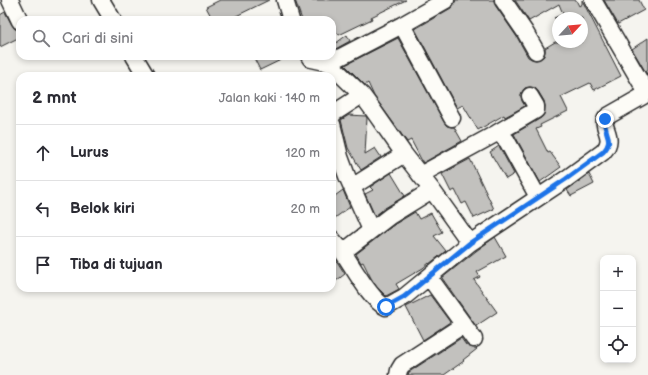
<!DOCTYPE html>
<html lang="id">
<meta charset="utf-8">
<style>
:root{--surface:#fff;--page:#f7f7f7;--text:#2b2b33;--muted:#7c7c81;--line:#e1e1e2}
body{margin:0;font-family:"Balsamiq Sans",sans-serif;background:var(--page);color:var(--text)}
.controls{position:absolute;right:12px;bottom:12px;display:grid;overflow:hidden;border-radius:8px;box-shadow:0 2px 6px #0003}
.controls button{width:36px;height:36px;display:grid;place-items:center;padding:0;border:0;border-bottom:1px solid var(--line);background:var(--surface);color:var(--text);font:20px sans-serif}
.compass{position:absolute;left:552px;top:12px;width:36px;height:36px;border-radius:50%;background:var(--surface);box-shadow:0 2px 6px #0003;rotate:64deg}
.stop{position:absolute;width:12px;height:12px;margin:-9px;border:3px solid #1a73e8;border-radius:50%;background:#fff}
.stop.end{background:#1a73e8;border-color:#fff;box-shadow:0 1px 4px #0008}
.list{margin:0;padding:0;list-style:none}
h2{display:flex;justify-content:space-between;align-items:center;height:52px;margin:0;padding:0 16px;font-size:17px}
h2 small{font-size:13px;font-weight:400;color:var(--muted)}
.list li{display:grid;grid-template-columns:26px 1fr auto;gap:12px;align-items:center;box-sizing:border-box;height:56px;padding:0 16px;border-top:1px solid var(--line)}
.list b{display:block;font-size:15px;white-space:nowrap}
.list em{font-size:13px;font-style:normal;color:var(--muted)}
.icon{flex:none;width:22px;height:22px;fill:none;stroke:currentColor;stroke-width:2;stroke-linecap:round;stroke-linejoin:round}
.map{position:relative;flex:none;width:648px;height:375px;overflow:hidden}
.search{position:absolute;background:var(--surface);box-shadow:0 2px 6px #0003;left:16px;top:16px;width:320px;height:44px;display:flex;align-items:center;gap:10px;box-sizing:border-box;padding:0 14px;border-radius:12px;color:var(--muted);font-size:15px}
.panel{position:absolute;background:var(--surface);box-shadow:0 2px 6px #0003;left:16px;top:72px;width:320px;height:220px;border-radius:12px}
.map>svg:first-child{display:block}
.building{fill:#c2c1be;stroke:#2b2b2b}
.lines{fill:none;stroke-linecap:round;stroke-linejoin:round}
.minor-casing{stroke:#2b2b2b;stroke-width:19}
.minor{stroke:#fdfcf7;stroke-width:16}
.route{stroke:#1a73e8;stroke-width:5}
</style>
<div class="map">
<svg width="648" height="375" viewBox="0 0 648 375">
<rect width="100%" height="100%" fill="#f5f4ef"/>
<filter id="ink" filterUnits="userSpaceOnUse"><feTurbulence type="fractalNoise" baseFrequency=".025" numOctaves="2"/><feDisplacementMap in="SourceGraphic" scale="8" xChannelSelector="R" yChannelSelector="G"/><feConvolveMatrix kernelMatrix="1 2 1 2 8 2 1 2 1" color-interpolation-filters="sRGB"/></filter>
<g filter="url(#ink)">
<path class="building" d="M220,0H269L228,20H213L206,7Z
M295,0H406L371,17L372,19L339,35L337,32L332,35V20H302Z
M456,0H494L495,5L517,37L528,57L532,59L536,60L540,59L544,56L545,51V48L555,42H582V18H554L563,14L559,4L529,21L515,0H576L579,6L582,4V0L621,76L594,90L590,83L561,97L568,111L540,125L541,127L536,129L548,153L550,152L561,167L540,182L514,134L541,118L544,114L545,106L544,101L538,91L535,88L530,87L525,88L522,92L521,96L522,101L525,106L505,117L504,115L478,130L463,105L457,108L415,29L451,8L454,4Z
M604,0H639L644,10L618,24Z
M5,12L12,25L15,29L20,30V37L0,47V15Z
M347,35L350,41L332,51V46Z
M398,38L444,122L447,126L451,127H454L462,141L423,163L411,140L407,142L374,96L368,83L365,85L345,65Z
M648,38V76L632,49Z
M253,56H289L260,70Z
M349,115L366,116L367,118L365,154L375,148L381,157L361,170L348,148L341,120Z
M499,146L514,174L506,179L490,152Z
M470,159L494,209L474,218L466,202L462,204L455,190L451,192L442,174Z
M391,173L405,196L385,208L375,216L365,194L373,190L370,187Z
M589,174L594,184L571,196L567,190Z
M343,190L350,207L332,220V198Z
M415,212L419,219L431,213L442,232L434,236L446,251L429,264V263L423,268L396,284L399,289L386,296L376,286L371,278L363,262L361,263L356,254L395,224Z
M495,237L506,256L477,272L480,277L474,280L497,312L476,326L442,278L476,251Z
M336,260L345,274L332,284V262Z
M430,295L450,322L423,340L406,307Z
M461,338L466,345L470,347L476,348L477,349L463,360L464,361L444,375H408L409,372Z"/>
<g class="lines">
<g class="minor-casing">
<path id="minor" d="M10,0L20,21
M101,0L113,20
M285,0L291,20
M503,0L525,32L536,51
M402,25L452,118
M134,56L146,76
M309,56L311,59L329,63L402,25L446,0
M329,63L362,95L373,110L404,154L432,190L470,243
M332,116L334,113L362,95
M332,124L340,157L347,176L371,230
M497,133L536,110V106L530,96
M420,175L497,133L502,136L507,141L538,197
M352,187L404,154
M332,239C336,244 340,248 344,254C353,267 372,302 386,307L404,297L470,243L566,179L603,152C618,136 597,126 608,116L643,96L645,93L644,88L593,0
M343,252L390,216L432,190
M429,277L474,339
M398,375L399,370L402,365L463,325"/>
</g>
<use href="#minor" class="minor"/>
</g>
</g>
<g class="lines" filter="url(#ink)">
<path class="route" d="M386,307L404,297L470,243L566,179L603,152C616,139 602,132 605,119"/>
</g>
</svg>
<div class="controls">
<button>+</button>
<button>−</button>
<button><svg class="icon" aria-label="locate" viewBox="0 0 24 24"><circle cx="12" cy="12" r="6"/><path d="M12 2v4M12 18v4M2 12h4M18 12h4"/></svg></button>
</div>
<svg class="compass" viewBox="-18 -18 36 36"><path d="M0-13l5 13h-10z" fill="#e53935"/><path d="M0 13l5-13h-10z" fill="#7c7c81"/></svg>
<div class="stop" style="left:386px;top:307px"></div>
<div class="stop end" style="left:605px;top:119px"></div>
<div class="search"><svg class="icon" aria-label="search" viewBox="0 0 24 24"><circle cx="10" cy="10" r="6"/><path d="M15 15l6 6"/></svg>Cari di sini</div>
<section class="panel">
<h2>2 mnt<small>Jalan kaki · 140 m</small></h2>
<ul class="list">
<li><svg class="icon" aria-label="ahead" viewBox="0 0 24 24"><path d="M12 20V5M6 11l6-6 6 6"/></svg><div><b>Lurus</b></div><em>120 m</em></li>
<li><svg class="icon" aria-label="left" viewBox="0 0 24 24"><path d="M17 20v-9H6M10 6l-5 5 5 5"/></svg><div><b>Belok kiri</b></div><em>20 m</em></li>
<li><svg class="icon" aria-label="arrive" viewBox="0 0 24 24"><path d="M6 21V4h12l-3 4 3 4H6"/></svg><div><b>Tiba di tujuan</b></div></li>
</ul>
</section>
</div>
